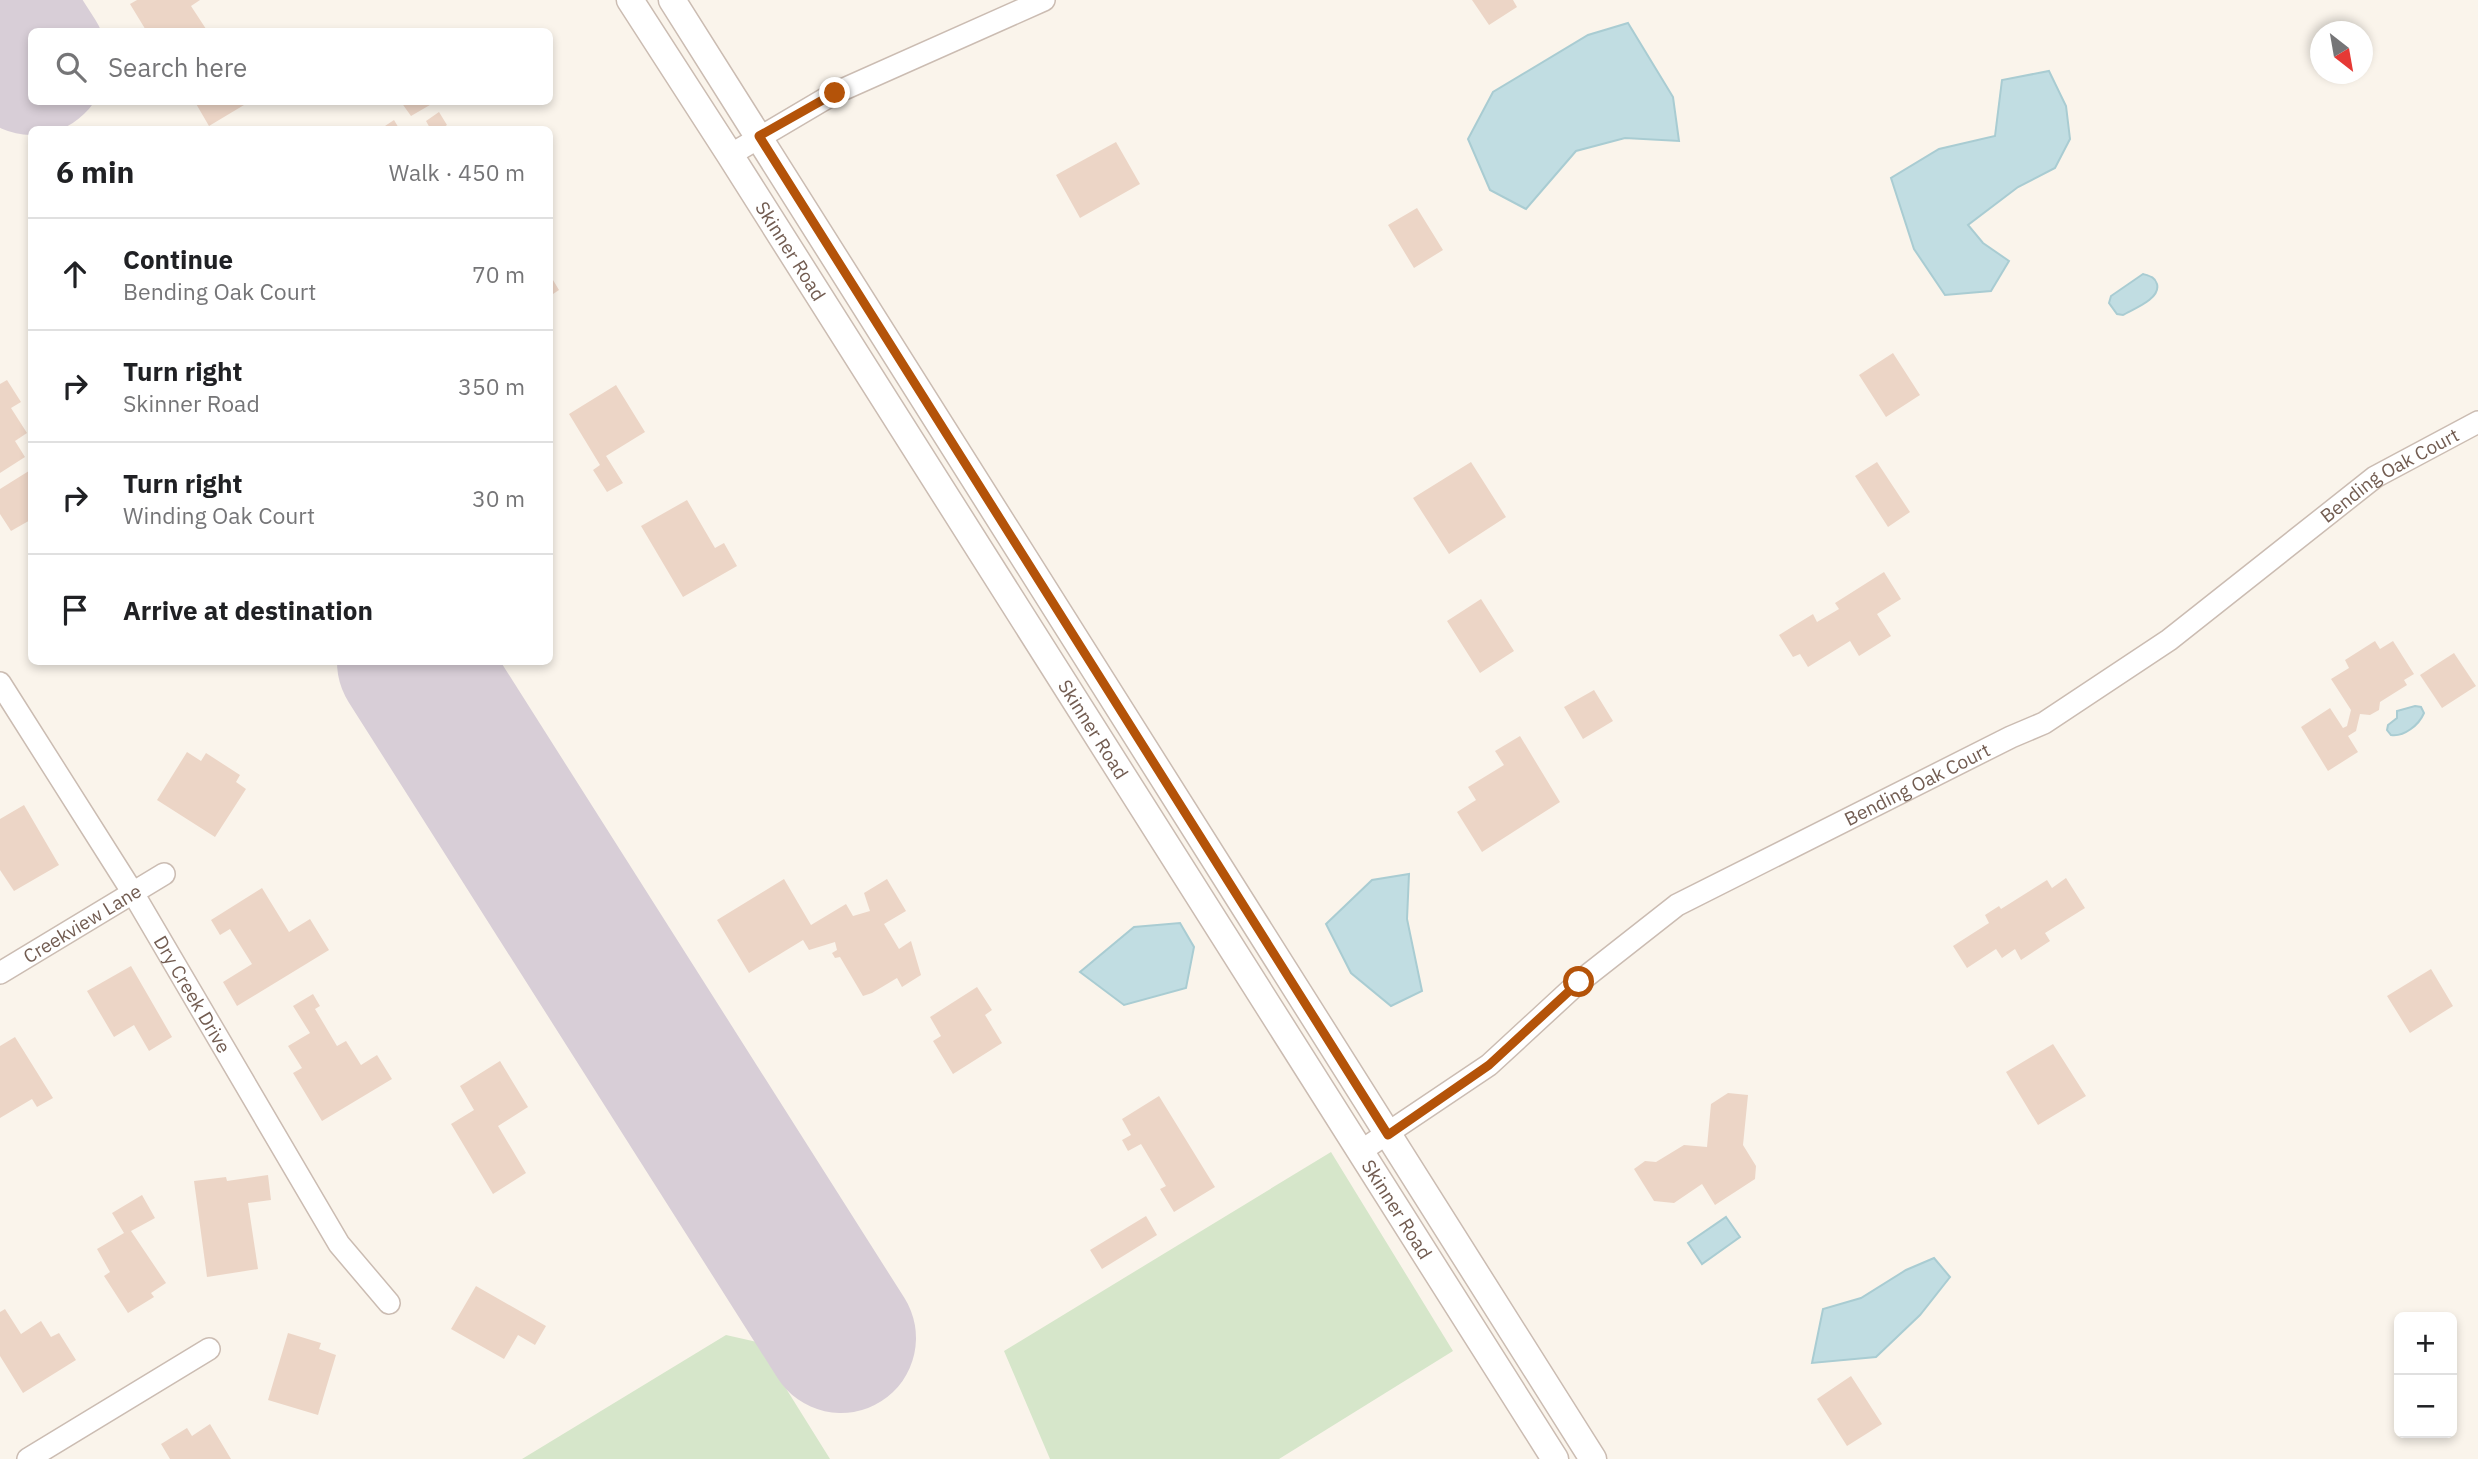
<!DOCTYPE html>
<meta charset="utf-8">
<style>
:root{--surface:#fff;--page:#f2f2f2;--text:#202124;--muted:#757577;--line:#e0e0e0}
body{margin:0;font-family:"IBM Plex Sans",sans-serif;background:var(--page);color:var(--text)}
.controls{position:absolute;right:21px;bottom:21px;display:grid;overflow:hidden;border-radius:10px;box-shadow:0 4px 10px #0003}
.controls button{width:63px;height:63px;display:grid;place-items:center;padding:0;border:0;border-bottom:2px solid var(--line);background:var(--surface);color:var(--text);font:35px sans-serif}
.compass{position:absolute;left:2310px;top:21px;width:63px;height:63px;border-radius:50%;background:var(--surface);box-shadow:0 4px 10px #0003;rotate:149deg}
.stop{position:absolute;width:21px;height:21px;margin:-16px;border:5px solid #b45309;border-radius:50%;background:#fff}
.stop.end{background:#b45309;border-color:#fff;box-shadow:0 2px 7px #0008}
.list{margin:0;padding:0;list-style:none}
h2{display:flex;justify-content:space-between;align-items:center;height:91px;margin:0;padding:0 28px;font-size:30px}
h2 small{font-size:23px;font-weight:400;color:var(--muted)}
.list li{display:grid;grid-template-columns:46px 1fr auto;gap:21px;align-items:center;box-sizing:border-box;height:112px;padding:0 28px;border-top:2px solid var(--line)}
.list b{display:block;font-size:26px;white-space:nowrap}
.list p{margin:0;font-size:23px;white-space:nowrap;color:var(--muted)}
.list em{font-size:23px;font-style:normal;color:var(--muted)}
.icon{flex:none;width:38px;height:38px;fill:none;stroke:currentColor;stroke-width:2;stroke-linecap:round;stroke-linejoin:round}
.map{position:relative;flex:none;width:2478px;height:1459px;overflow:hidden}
.search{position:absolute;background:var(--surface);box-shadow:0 4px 10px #0003;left:28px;top:28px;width:525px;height:77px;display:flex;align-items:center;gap:18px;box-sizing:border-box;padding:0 24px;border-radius:10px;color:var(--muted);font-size:26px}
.panel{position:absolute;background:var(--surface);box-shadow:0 4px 10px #0003;left:28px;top:126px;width:525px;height:539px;border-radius:10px}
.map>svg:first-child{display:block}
.green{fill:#d6e6ca}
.water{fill:#c1dde2;stroke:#a9ccd2;stroke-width:2}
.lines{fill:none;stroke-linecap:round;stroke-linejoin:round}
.runway{stroke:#d8ced7;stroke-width:150}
.building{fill:#ecd5c6}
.minor-casing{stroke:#cbbcb2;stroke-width:24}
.tertiary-casing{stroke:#cbbcb2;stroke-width:29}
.minor{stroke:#fff;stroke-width:21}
.tertiary{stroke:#fff;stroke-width:26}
.route{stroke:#b45309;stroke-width:9}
.labels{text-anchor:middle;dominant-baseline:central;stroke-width:5;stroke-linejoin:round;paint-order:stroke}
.street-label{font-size:19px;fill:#725c51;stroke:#fdf8f1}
</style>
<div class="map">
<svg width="2478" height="1459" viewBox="0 0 2478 1459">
<rect width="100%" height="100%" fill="#faf4eb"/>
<path class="green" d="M1331,1152L1453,1351L1279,1459H1050L1004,1351Z
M726,1335L757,1342L830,1459H522Z"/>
<path class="water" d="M1628,23L1673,97L1679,141L1625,138L1576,151L1526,209L1490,190L1468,139L1493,92L1588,35Z
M2049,71L2066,106L2070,139L2055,168L2018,187L1968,225L1983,243L2009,261L1991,291L1945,295L1914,249L1891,178L1939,149L1995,136L2002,80Z
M2143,274C2150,276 2155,277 2157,284C2161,299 2133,309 2123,315L2117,314L2109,303L2111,296Z
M2415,706L2421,707L2424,713C2419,725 2404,737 2391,735L2387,730L2388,725L2397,718V711Z
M1409,874L1407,919L1422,991L1391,1006L1351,973L1326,924L1372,880Z
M1180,923L1194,947L1186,988L1124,1005L1080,972L1134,927Z
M1726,1217L1740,1237L1702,1264L1688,1243Z
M1934,1258L1950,1277L1920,1315L1876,1357L1812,1363L1823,1309L1861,1298L1906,1270Z"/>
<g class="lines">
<path class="runway" d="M0,10L32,60
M412,662L841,1338"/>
</g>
<path class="building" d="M137,0H200L191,6L208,32H147L130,4Z
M1472,0H1513L1517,7L1489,25Z
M195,102H249L209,126Z
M401,102H435L411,116Z
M439,112L447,125L440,130H431L426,121Z
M394,120L400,130H379Z
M1116,142L1140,184L1080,218L1056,175Z
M1417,208L1443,250L1414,268L1388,225Z
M550,275L559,290L550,296Z
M1893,353L1920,395L1886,417L1859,375Z
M7,380L21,402L11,408L27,433L15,441L25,457L0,473V384Z
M616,385L645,432L606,456L623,483L607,492L593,470L600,465L569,414Z
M1471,462L1506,517L1449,554L1413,498Z
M1877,462L1910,512L1888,527L1855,476Z
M32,469V519L11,531L0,514V489Z
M687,500L715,548L724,543L737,566L683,597L641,526Z
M1884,572L1901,599L1877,614L1891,636L1859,656L1850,641L1808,667L1800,654L1793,657L1779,635L1813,614L1817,622L1839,609L1835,603Z
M1481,599L1514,651L1480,673L1447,621Z
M2375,641L2380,649L2393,641L2414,674L2404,680L2407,685L2380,702L2379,710L2370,715L2360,714L2356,731L2348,736L2358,752L2328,771L2301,727L2330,708L2343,728L2347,726L2351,710L2331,679L2349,668L2345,660Z
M2454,653L2476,686L2442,708L2420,675Z
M1594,690L1613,721L1583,739L1564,707Z
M1520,736L1560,802L1482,852L1457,812L1476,800L1468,787L1504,765L1495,751Z
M187,752L201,761L206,753L240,775L236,782L246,789L215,837L157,800Z
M24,805L59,865L14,891L0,870V819Z
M2066,878L2085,908L2045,933L2050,941L2021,960L2015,949L2002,958L1996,949L1967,968L1953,946L1989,923L1985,915L1999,906L2001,909L2047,880L2052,888Z
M784,879L811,925L846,904L853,916L870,911L864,893L887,879L906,911L884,924L899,949L911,941L921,975L902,987L897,978L872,993L863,996L840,957L835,958L832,953L837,950L835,942L809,950L803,940L749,973L717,920Z
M262,888L289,932L310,919L329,950L237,1006L223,982L252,964L230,929L220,935L211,920Z
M131,966L172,1037L149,1051L134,1025L114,1037L87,991Z
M2431,969L2453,1006L2410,1033L2387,996Z
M977,987L992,1010L985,1015L1002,1043L953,1074L933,1041L941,1036L930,1017Z
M313,994L320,1006L315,1009L337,1046L346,1041L361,1065L377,1055L392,1079L322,1121L293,1073L302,1068L288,1046L310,1033L293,1006Z
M15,1037L53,1098L37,1107L32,1099L0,1118V1046Z
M2053,1044L2086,1096L2038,1125L2006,1072Z
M500,1061L528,1107L498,1126L526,1173L493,1194L451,1124L474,1110L460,1086Z
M1728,1093L1748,1095L1743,1145L1756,1166L1755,1179L1715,1205L1702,1184L1674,1203L1654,1201L1634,1169L1645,1161L1656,1162L1684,1145L1707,1147L1711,1104Z
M1159,1096L1215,1187L1174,1212L1160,1189L1166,1186L1141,1144L1128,1151L1122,1140L1131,1135L1122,1119Z
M268,1175L271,1200L248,1203L258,1269L207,1277L194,1181L226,1177L227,1181Z
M142,1195L155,1218L131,1231L166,1283L151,1293L154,1297L128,1313L104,1276L110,1272L97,1249L124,1233L112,1213Z
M1146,1216L1157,1235L1102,1269L1090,1250Z
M476,1286L546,1326L535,1345L518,1335L504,1359L451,1329Z
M5,1309L21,1334L41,1321L51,1337L59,1333L76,1360L23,1393L0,1356V1312Z
M288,1333L321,1343L319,1349L336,1355L318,1415L268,1400Z
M1851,1376L1882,1424L1847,1446L1817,1399Z
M210,1424L231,1459H170L161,1444L187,1428L192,1436Z"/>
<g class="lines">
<g class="minor-casing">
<g id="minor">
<path d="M730,155L835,93L1044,0"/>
<path id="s1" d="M0,683L133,893L339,1244L389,1303"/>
<path id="s2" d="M0,973L164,874"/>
<path id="s3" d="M1361,1151L1489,1065L1579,982L1677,905L2011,737L2044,723L2169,640L2375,477L2478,422"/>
<path d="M28,1459L209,1349"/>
</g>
</g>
<g class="tertiary-casing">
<g id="tertiary">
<path id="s4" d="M630,0L730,155L1555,1459"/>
<path d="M672,0L1593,1459"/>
</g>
</g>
<use href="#minor" class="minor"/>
<use href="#tertiary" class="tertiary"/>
</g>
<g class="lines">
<path class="route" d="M835,93L759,136L1388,1135L1489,1065L1579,982"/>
</g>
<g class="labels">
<g class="street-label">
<text stroke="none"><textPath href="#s4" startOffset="298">Skinner Road</textPath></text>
<text stroke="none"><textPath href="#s3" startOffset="1237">Bending Oak Court</textPath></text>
<text stroke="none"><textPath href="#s4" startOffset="864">Skinner Road</textPath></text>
<text stroke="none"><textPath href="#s3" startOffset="670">Bending Oak Court</textPath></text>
<text stroke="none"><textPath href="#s2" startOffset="96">Creekview Lane</textPath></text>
<text stroke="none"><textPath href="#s1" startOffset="366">Dry Creek Drive</textPath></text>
<text stroke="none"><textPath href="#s4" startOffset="1432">Skinner Road</textPath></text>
</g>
</g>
</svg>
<div class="controls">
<button>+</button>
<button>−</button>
</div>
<svg class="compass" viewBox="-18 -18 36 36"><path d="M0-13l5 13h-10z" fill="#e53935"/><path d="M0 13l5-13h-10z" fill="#757577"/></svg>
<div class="stop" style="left:1579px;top:982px"></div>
<div class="stop end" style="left:835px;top:93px"></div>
<div class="search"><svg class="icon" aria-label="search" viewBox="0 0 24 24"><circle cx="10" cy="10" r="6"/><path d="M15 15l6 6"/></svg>Search here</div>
<section class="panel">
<h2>6 min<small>Walk · 450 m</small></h2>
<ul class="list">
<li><svg class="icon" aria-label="ahead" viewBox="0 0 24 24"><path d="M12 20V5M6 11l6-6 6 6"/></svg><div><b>Continue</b><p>Bending Oak Court</p></div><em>70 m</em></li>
<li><svg class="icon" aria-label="right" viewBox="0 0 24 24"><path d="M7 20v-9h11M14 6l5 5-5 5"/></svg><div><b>Turn right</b><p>Skinner Road</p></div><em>350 m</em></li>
<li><svg class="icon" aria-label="right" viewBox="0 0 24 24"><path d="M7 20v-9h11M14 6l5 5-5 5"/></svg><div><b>Turn right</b><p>Winding Oak Court</p></div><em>30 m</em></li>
<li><svg class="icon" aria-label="arrive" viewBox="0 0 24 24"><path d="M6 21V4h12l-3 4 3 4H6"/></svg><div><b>Arrive at destination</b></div></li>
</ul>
</section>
</div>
